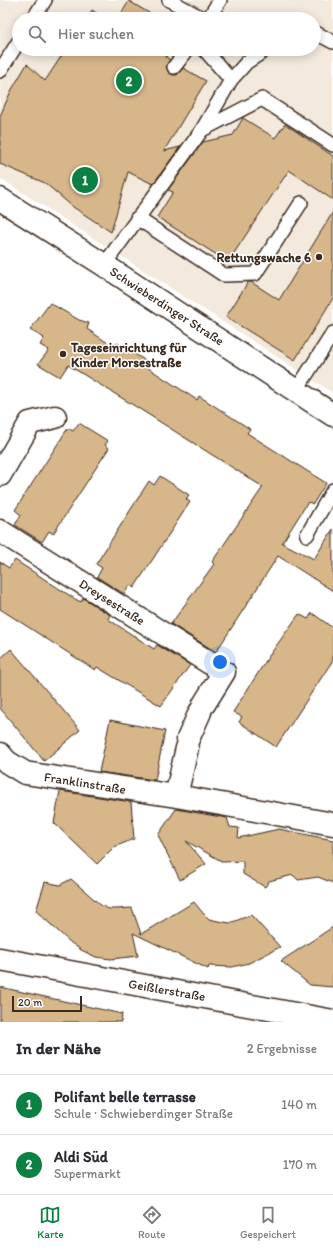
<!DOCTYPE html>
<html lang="de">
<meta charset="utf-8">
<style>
:root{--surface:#fff;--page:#f2f2f3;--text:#2b2b33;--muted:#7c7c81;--line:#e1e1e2;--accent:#0b8043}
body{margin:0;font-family:Itim,sans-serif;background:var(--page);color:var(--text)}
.scale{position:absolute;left:12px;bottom:10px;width:70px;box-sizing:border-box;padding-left:4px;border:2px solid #3b2a1e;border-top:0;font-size:11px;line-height:14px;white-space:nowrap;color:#3b2a1e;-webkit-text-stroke:3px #fff;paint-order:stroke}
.you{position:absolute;left:220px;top:662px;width:14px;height:14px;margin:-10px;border:3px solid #fff;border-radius:50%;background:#1a73e8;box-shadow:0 0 0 6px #1a73e833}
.badge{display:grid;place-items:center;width:26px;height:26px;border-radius:50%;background:var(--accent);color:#fff;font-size:13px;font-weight:700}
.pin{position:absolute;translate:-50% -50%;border:2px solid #fff;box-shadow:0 1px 4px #0006}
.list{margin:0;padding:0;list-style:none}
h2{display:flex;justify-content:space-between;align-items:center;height:52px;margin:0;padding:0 16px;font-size:17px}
h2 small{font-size:13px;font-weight:400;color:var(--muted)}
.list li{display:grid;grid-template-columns:26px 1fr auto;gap:12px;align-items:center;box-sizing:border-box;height:60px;padding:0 16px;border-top:1px solid var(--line)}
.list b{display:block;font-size:15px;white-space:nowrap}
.list p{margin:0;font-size:13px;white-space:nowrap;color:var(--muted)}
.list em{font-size:13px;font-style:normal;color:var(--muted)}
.icon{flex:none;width:22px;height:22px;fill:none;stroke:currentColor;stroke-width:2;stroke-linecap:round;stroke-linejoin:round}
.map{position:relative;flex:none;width:333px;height:1022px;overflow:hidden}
.search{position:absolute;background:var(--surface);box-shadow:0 2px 10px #0003;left:12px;right:12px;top:12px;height:44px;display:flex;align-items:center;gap:10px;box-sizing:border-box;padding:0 14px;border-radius:22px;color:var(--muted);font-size:15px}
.sheet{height:172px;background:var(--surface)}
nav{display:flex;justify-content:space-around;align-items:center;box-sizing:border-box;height:56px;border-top:1px solid var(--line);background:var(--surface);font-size:11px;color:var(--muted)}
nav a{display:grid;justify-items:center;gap:2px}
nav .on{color:var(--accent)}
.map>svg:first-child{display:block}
.built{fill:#f3e9dc;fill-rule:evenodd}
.building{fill:#d7b68a;stroke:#3b2a1e}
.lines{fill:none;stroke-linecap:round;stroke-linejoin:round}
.service-casing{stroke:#3b2a1e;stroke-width:16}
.minor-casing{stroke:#3b2a1e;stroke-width:25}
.secondary-casing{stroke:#3b2a1e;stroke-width:25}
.service{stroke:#fff;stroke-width:13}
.minor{stroke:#fff;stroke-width:22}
.secondary{stroke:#fff;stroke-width:22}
.poi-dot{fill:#3b2a1e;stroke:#fff;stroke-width:1.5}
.labels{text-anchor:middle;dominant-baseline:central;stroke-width:3;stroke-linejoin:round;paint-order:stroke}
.poi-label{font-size:13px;font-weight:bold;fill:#3b2a1e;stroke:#fff;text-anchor:end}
.street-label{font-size:13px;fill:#3b2a1e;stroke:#fff}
</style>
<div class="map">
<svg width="333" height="1022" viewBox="0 0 333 1022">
<rect width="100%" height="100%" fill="#fff"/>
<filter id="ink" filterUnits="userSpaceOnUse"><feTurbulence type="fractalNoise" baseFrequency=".025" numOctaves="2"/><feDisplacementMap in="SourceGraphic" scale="8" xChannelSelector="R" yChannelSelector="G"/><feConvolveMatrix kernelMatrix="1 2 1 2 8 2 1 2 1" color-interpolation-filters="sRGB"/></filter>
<g filter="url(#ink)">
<path class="built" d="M0,0H333V393L0,178ZM19,19H314V49H19Z"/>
<path class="building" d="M129,1L159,19H118Z
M92,10L106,19H86Z
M66,49H171L166,57L170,60L166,66L169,73L173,75H177L183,68L206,81L164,151L180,147L153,184L128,172L111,232L73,207L45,183L0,164V116L11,91L27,64L45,81Z
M243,118L275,138L285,124L333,156V200L289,170L228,262L157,217L173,192L168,190L203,142L233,135Z
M333,212V298L295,360L226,317L248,282H251L279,300Z
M50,303L79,320L89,323L87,329L114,347L117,343L146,361L145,366L197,400L199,396L250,429L247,433L326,483L313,504L308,502L282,543L314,559L333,529V591L278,556L216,652L171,624L214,564L212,562L263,487L138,408L68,365L60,377L38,364L49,350L40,345L44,338L30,330Z
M79,423L108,441L105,445L109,448L53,534L49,531L42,542L15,525L21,515L15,510L68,428L73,431Z
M160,476L189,495L186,499L190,502L134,588L130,585L124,594L97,577L102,568L96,564L149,481L154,485Z
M15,560L75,599L81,602L83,598L110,615L108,619L154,649L157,645L190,665L161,706L97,667L95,670L0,609V562L9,568Z
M312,613L333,628V660L276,747L239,722L242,717L233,712L269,656L299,614L308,619Z
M11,649L80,730L44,761L0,708V659Z
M110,720L165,731L155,780L99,772Z
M60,791L131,802L134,839L114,847L97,864L54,823Z
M176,809L227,818L230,827L239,828L238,838L279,829L333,840V883L318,877L298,880L293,875L269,881L265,887L243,874V861L223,862L186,841L206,864L180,880L158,835Z
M71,879L102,906L109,909H116L132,908L141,934L194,902L202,912L209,919L218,921L230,923L251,915L280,947L249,963L232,967L209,966L208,969L133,933L138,956L111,959L96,957L81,950L70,942L36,911L45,882L60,885Z
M333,927V987L310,985L281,961Z
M0,987L122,1014L121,1022H0Z"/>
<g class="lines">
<g class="service-casing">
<path id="service" d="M169,0L204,19
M33,19L45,0
M208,19L220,0
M314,32L333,42
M204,49L231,80
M174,67L188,49
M0,71L19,41
M202,130L262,99L333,145
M137,218L224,275L255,274L301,203
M104,265L202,130L231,80L247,62L267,49
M296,391L333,333
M307,535L333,490"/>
</g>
<g class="minor-casing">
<path id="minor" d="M0,475L30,423L55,417
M0,531L224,672L204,704
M188,739L200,712
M187,748L176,796L333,824
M0,754L7,762L25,773L176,796
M0,959L333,1021"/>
</g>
<g class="secondary-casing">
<path id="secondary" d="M0,199L104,265L333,415"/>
</g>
<use href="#service" class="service"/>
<use href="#minor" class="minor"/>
<use href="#secondary" class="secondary"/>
</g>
</g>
<g class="poi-dot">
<circle cx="319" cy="257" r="4"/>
<circle cx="63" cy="354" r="4"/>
</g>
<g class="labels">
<g class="poi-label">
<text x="311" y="257">Rettungswache 6</text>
<text x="71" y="347" text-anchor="start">Tageseinrichtung für<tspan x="71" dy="15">Kinder Morsestraße</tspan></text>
</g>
<g class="street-label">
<text transform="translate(167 306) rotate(33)">Schwieberdinger Straße</text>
<text transform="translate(112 602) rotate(32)">Dreysestraße</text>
<text transform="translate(85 783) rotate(9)">Franklinstraße</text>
<text transform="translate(167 990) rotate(10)">Geißlerstraße</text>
</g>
</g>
</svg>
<div class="scale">20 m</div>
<div class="you"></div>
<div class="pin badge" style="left:85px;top:180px">1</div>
<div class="pin badge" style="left:129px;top:81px">2</div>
<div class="search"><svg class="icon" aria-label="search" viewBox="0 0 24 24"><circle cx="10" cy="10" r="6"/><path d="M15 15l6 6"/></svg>Hier suchen</div>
</div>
<section class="sheet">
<h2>In der Nähe<small>2 Ergebnisse</small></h2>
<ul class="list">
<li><span class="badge">1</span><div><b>Polifant belle terrasse</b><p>Schule · Schwieberdinger Straße</p></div><em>140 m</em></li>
<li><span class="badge">2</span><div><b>Aldi Süd</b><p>Supermarkt</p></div><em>170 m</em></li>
</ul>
</section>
<nav>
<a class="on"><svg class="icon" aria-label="map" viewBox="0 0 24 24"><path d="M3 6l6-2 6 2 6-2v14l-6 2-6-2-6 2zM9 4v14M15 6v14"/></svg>Karte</a>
<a><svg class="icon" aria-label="directions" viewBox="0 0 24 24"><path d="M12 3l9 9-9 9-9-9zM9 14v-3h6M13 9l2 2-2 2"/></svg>Route</a>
<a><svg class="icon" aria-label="saved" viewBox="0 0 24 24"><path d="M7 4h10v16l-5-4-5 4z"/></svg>Gespeichert</a>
</nav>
